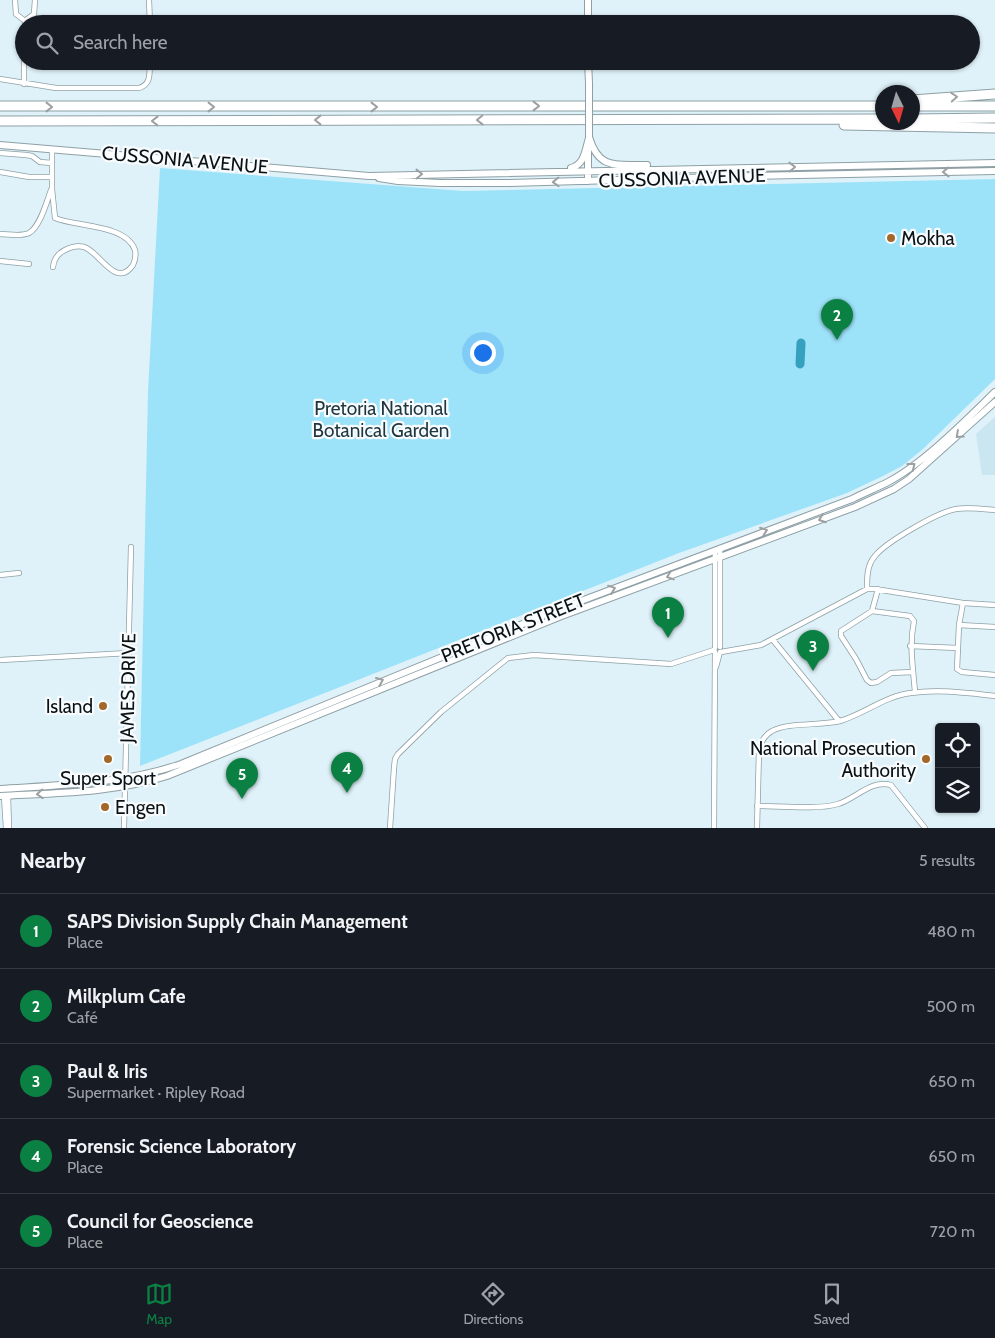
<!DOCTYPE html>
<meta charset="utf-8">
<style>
:root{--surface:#171b24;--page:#20242c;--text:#f1f3f6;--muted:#9ea1a6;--line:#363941;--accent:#0b8043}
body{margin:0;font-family:Cabin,sans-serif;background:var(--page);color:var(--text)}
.controls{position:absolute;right:15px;bottom:15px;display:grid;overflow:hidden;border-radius:5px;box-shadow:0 1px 4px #0004}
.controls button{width:45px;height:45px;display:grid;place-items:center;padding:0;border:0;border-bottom:1px solid var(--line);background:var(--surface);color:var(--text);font:25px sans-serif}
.compass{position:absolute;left:875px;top:85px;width:45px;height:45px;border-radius:50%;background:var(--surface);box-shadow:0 1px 4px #0004;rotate:175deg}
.you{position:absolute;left:482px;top:352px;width:18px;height:18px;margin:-12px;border:4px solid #fff;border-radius:50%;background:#1a73e8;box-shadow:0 0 0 8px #1a73e833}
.badge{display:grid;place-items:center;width:32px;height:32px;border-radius:50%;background:var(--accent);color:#fff;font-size:16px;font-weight:700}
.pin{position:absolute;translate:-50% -41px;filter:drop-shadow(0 1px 2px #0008)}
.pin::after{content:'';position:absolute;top:26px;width:18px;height:15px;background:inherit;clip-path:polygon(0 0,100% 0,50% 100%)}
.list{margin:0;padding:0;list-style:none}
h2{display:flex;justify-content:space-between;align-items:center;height:65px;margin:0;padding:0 20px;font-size:21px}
h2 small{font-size:16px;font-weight:400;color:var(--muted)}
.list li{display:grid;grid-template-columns:32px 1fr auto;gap:15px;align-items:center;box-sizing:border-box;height:75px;padding:0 20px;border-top:1px solid var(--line)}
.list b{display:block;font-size:19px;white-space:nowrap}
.list p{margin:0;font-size:16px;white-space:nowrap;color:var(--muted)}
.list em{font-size:16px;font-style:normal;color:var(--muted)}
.icon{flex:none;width:28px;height:28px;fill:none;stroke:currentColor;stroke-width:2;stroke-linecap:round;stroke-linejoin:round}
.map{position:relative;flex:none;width:995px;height:828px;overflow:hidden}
.search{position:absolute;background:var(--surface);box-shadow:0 1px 4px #0004;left:15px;right:15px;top:15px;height:55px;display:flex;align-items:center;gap:12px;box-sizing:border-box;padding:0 18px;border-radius:28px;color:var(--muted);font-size:19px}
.sheet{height:440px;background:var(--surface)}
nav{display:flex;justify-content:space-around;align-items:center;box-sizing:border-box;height:70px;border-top:1px solid var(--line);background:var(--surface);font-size:14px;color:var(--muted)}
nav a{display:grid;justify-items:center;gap:2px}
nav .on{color:var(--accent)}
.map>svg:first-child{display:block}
.built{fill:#cae6f0}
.green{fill:#9ce3fa}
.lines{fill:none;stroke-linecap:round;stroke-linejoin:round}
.river{stroke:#36a0bf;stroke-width:9}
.street-casing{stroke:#8ea0a6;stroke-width:6}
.secondary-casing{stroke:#8ea0a6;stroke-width:8}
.highway-casing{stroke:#8ea0a6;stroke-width:11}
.street{stroke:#fff;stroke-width:4.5}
.secondary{stroke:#fff;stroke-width:6}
.highway{stroke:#fff;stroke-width:9}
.secondary-bridge-casing{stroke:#8ea0a6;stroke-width:8;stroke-linecap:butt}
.secondary-bridge{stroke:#fff;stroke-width:6}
.oneway{stroke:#9da0a1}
.poi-dot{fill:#a36829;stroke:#f9fcfe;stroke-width:2}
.labels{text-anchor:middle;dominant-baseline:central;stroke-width:4.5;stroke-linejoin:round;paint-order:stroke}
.street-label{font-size:19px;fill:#0b1214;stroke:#f9fcfe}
.poi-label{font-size:19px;fill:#0b1214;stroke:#f9fcfe;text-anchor:start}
.park-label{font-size:19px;fill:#1f363e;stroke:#f9fcfe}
</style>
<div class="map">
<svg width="995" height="828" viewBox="0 0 995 828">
<rect width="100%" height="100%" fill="#dff2f9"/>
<path class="built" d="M995,417V475H982L976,434Z"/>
<path class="green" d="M160,168L463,191L995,179V379L923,449L902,466L883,476L847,493L679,553L140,766L148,391Z"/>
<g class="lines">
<path class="river" d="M800,364L801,343"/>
<g class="street-casing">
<path id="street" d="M15,0L16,14L25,21
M149,0L150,24
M25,24L26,20L34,14L35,0
M0,79L56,88H139C152,84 149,73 150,61
M24,84V61
M52,149V189L55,218C76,227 126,224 135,250C136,255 135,261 133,265C116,290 99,251 84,247C77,245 71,247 65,250C57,254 54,259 53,267
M0,153L26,155L32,156L40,162L52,163
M0,172L29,177H51
M0,234C9,234 20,237 29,233C40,227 47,201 51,190
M0,261L29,264
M720,548V647
M0,575L19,573
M867,589C867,577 867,565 875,556C886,542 938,512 956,509C968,507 983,509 995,510
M963,603L959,625L957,669L962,672L995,675
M872,611L878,589
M959,625L995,627
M773,640L839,721
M910,646L958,648
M715,648V550
M721,652L761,645L867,589H875L963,603L995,605
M0,660L129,653
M716,667L720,652
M913,672L891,673L877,682L871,683L867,680L856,659L841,636V631L872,611L910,616L914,621C909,646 913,667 915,692
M4,796L6,828
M8,796L9,828
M757,806C778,806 819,810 838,804C855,799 872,779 891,785L925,828
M124,828L131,547
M390,828L394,768L395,759L398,754L441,712L508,658L534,655L671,664L714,650
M714,828L715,652
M757,828L759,750C761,742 764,735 772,731C788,722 820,726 840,721C864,714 885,696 911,693C939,689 967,693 995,696"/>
</g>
<g class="secondary-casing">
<path id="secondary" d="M588,0V24
M588,61L589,83
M589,137C599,171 617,164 647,165
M0,145L369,176L995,163
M571,168C585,164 585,150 589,138
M379,178L398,181L440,183H510L755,176L995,171
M588,181V150
M0,789C61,785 123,784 181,764L557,610L852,499C864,493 876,488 888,482C924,463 965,421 995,392
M0,796C56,793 114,793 167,776L559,617L855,507L894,489L909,479L995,402"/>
</g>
<g class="highway-casing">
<path id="highway" d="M912,100L995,94
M0,106H882
M912,106H995
M912,119L995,118
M0,121L882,119
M844,125L995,128"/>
</g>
<use href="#street" class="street"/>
<use href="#secondary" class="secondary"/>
<use href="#highway" class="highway"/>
<g class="secondary-bridge-casing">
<path id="secondary-bridge" d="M589,83V136"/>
</g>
<use href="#secondary-bridge" class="secondary-bridge"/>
</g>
<defs><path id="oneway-chevron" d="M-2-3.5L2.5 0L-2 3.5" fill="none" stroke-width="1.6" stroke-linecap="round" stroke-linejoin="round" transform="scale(1.25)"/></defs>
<g class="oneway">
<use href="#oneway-chevron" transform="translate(954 97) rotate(-4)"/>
<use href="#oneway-chevron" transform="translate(536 106)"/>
<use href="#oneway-chevron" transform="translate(49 107)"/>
<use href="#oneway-chevron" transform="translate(211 107)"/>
<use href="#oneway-chevron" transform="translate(374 107)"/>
<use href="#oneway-chevron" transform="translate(318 120) rotate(180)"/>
<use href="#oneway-chevron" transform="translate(480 120) rotate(179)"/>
<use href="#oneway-chevron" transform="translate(155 121) rotate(-180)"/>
<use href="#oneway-chevron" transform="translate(792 167) rotate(-1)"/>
<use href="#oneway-chevron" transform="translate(946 172) rotate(179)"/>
<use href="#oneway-chevron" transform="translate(419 174) rotate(-1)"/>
<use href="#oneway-chevron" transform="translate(556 182) rotate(178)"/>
<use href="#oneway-chevron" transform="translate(959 435) rotate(138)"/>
<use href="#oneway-chevron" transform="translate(912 466) rotate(-38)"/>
<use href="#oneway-chevron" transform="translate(822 519) rotate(160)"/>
<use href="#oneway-chevron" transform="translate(764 531) rotate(-21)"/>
<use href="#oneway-chevron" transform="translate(670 576) rotate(161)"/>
<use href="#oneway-chevron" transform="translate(612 589) rotate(-21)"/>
<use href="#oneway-chevron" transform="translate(380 681) rotate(-23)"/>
<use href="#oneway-chevron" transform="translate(40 794) rotate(176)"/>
</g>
<g class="poi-dot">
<circle cx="891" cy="238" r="5"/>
<circle cx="103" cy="706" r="5"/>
<circle cx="108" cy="759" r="5"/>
<circle cx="926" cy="759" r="5"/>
<circle cx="105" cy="807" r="5"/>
</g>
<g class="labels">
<g class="street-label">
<text transform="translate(185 160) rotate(5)">CUSSONIA AVENUE</text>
<text transform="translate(682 178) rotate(-2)">CUSSONIA AVENUE</text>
<text transform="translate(513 628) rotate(-22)">PRETORIA STREET</text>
<text transform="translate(128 688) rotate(-89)">JAMES DRIVE</text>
</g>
<g class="poi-label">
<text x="901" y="238">Mokha</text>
<text x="93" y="706" text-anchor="end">Island</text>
<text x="916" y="748" text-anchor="end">National Prosecution<tspan x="916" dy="22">Authority</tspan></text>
<text x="108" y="778" text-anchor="middle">Super Sport</text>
<text x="115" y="807">Engen</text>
</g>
<g class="park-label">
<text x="381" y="408">Pretoria National<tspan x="381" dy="22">Botanical Garden</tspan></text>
</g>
</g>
</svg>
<div class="controls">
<button><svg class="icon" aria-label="locate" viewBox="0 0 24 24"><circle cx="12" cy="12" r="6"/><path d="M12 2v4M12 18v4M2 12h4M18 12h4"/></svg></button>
<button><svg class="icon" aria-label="layers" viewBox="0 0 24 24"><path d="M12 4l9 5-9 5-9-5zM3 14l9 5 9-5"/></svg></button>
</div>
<svg class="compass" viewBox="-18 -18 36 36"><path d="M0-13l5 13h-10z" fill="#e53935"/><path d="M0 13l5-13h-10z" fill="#9ea1a6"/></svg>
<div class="you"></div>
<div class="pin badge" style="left:668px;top:638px">1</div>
<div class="pin badge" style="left:837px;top:340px">2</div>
<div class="pin badge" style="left:813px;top:671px">3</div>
<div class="pin badge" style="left:347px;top:793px">4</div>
<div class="pin badge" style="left:242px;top:799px">5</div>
<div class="search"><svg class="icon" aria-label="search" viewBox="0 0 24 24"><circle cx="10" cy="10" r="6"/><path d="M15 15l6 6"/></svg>Search here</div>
</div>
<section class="sheet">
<h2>Nearby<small>5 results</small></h2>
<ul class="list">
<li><span class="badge">1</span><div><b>SAPS Division Supply Chain Management</b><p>Place</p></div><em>480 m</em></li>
<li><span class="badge">2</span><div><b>Milkplum Cafe</b><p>Café</p></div><em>500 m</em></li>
<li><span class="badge">3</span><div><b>Paul &amp; Iris</b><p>Supermarket · Ripley Road</p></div><em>650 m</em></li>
<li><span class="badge">4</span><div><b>Forensic Science Laboratory</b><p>Place</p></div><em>650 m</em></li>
<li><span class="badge">5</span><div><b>Council for Geoscience</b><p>Place</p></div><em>720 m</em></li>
</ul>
</section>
<nav>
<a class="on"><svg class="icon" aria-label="map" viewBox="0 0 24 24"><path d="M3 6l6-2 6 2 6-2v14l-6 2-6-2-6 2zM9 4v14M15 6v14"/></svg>Map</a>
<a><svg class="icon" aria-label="directions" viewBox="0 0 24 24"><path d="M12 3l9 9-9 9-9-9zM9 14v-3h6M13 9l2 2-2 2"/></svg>Directions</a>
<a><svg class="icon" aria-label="saved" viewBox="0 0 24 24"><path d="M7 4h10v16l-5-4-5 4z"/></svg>Saved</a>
</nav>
